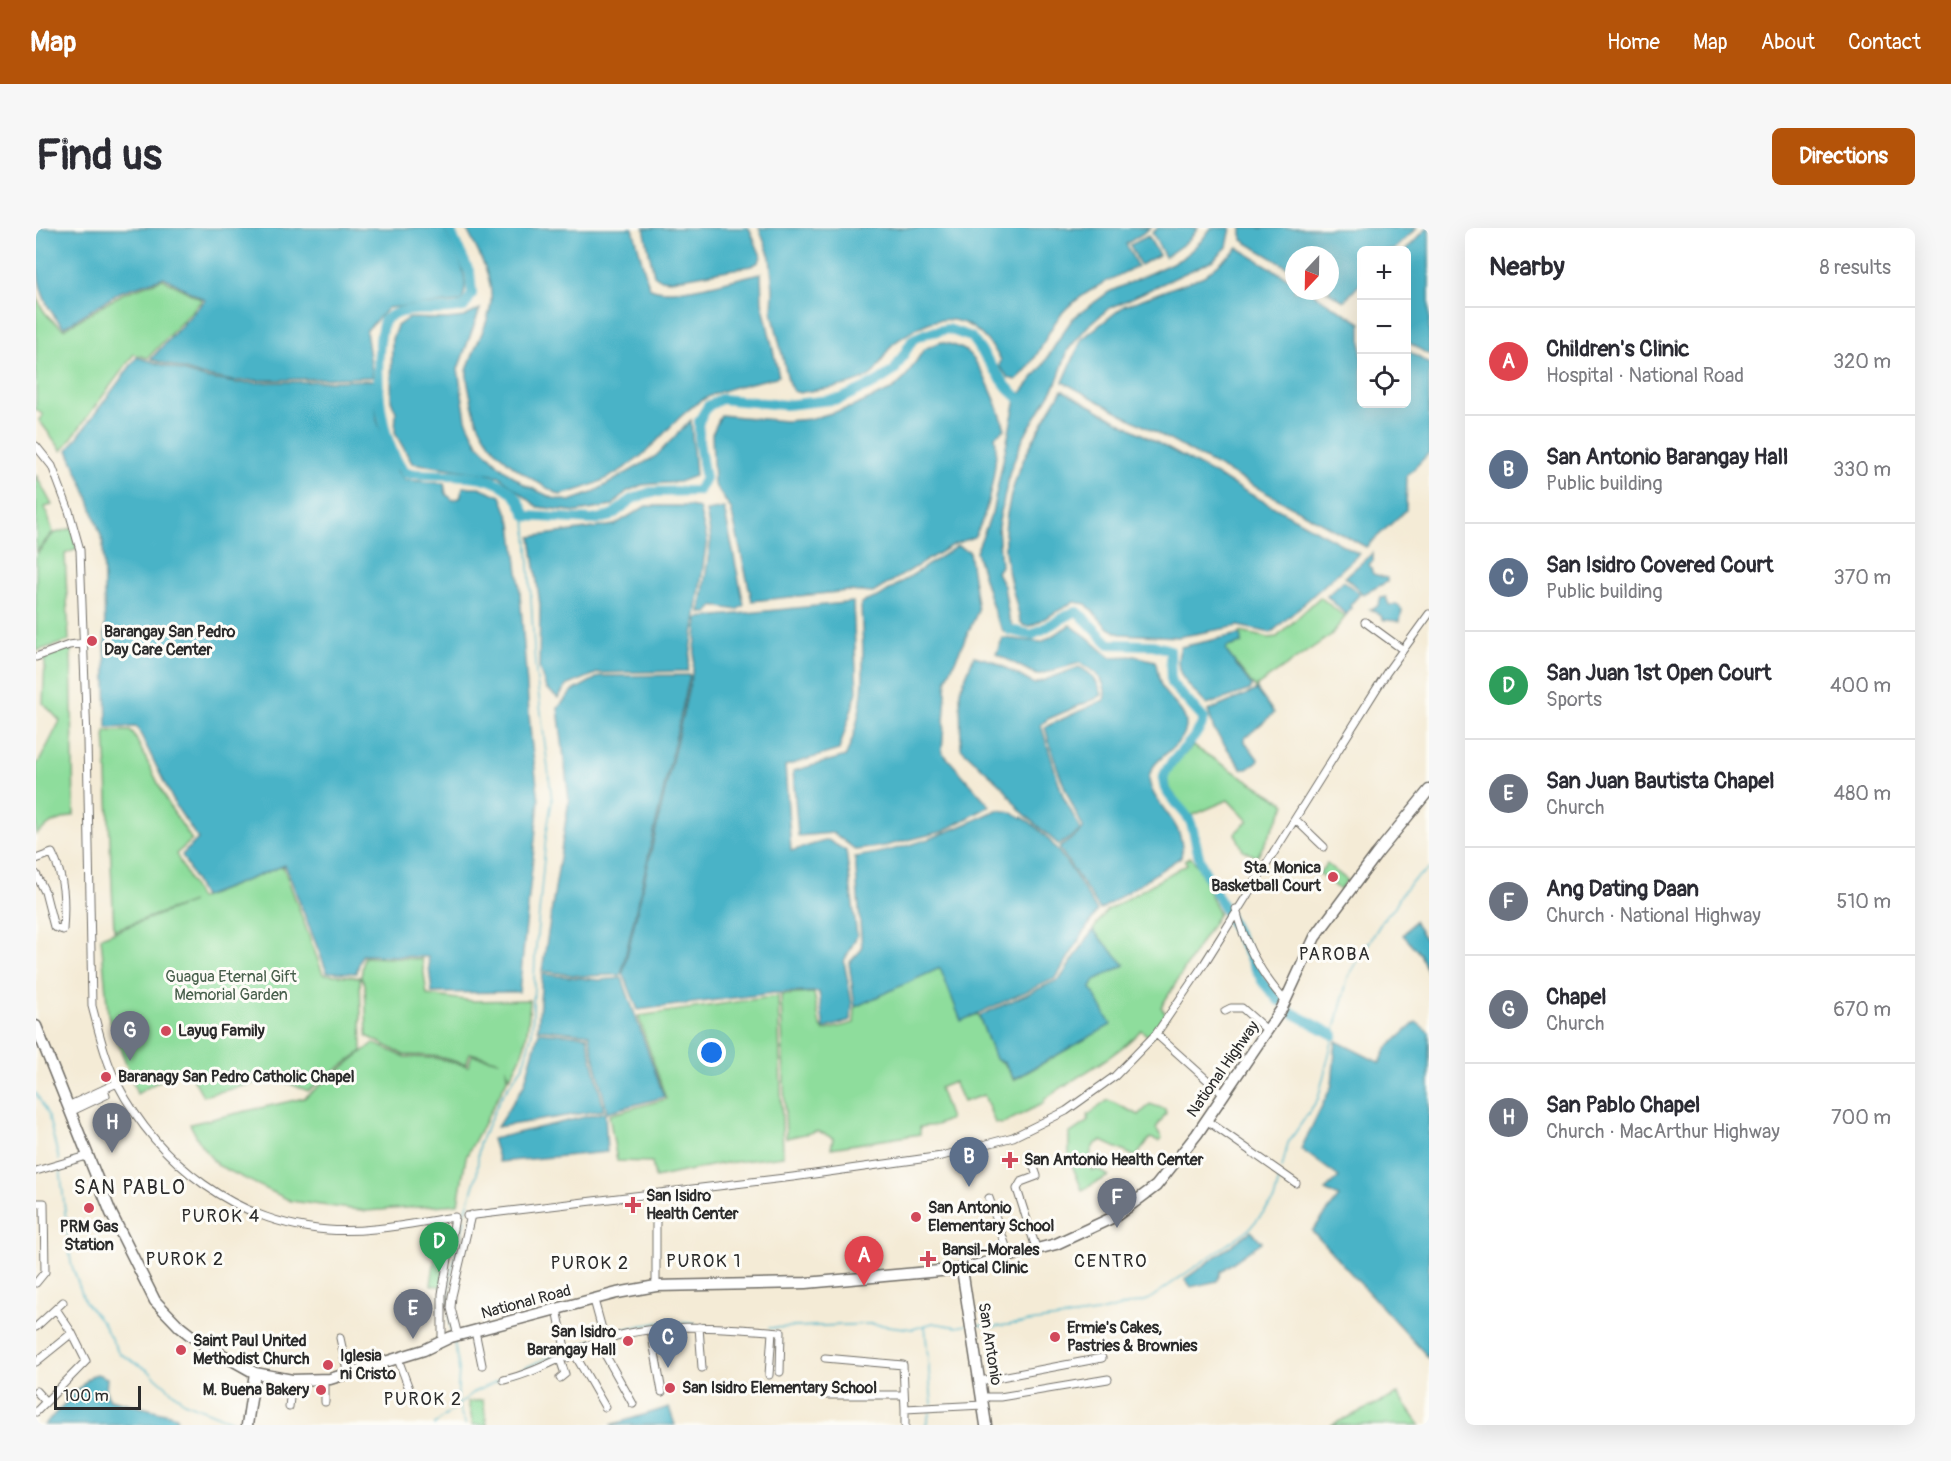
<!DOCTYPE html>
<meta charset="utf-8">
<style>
:root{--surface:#fff;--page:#f7f7f7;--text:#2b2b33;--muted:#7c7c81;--line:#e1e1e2;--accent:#b45309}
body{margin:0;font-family:Pangolin,sans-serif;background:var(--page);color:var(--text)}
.controls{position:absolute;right:18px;top:18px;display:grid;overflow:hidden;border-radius:9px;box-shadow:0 6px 24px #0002}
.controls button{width:54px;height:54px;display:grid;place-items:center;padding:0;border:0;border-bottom:2px solid var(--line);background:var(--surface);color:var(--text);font:30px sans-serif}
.compass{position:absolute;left:1249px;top:18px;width:54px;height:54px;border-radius:50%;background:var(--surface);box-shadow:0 6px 24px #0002;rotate:202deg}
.scale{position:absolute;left:18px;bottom:15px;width:87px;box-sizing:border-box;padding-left:6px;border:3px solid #2b2b2b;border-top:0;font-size:16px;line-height:21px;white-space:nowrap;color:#2b2b2b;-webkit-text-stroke:4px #fdfcf7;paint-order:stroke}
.you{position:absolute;left:676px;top:825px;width:21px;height:21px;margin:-15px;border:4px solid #fff;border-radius:50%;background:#1a73e8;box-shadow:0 0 0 9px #1a73e833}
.badge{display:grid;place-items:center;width:39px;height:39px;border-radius:50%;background:var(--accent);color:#fff;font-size:20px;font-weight:700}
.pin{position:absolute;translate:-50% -50px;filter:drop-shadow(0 2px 3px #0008)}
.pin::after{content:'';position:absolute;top:32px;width:21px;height:18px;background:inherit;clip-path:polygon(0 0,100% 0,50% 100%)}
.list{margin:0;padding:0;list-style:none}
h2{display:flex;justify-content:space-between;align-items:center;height:78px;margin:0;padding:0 24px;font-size:26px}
h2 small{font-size:20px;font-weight:400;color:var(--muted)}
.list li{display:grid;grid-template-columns:39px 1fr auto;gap:18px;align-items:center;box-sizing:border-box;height:108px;padding:0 24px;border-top:2px solid var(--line)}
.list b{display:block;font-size:22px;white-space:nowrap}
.list p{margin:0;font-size:20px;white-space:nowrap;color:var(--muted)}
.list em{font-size:20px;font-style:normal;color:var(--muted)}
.icon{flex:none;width:33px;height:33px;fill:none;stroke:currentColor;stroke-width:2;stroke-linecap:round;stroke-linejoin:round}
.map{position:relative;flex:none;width:1393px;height:1197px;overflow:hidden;border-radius:9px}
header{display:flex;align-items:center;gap:36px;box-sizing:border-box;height:84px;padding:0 30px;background:var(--accent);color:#fff}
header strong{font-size:28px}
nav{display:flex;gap:33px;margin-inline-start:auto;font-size:21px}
.intro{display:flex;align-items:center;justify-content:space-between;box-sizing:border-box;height:144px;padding:0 36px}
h1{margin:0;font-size:42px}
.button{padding:15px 27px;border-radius:9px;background:var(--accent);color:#fff;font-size:21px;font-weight:700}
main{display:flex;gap:36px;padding:0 36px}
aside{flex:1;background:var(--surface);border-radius:9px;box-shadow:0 6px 24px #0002}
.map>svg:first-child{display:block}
.green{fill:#8edd9c;stroke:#5c8464;stroke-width:1.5}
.water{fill:#49b3c7;stroke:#3a6f79;stroke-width:1.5}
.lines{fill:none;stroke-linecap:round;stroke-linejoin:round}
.stream{stroke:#49b3c7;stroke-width:1.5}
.river{stroke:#49b3c7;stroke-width:10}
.street-casing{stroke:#716e67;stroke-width:9}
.secondary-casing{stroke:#716e67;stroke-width:13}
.street{stroke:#fff;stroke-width:7}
.secondary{stroke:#fff;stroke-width:10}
.poi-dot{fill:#d1495b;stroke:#fdfcf7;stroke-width:2}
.labels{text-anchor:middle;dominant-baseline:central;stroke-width:6;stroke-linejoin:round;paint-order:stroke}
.poi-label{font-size:16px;font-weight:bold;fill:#2b2b2b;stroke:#fdfcf7;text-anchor:start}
.park-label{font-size:16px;fill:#49604d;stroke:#fdfcf7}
.street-label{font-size:16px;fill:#2b2b2b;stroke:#fdfcf7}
.neighbourhood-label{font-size:18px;letter-spacing:1.5px;fill:#2b2b2b;stroke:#fdfcf7}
.quarter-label{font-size:20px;letter-spacing:1.5px;fill:#2b2b2b;stroke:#fdfcf7}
</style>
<header>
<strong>Map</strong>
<nav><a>Home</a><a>Map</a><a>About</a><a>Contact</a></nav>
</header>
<div class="intro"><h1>Find us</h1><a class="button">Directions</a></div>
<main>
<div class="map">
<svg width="1393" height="1197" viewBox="0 0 1393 1197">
<rect width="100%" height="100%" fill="#fdfcf7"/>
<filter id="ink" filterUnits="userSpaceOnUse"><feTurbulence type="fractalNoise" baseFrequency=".0167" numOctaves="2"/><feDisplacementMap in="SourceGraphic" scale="12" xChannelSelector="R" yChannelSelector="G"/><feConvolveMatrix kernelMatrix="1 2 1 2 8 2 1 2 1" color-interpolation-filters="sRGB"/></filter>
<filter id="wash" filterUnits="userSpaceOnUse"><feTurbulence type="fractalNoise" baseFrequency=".008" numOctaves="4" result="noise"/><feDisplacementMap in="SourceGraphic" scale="24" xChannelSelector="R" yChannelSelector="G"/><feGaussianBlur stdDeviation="1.35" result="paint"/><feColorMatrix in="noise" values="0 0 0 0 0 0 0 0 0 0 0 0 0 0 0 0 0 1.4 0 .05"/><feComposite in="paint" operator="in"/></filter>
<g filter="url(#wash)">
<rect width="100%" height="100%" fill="#f4ebd6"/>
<path class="green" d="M127,51L166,72L112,130L98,126L26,223L3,192L7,187L0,181V65C4,82 14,92 28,101L86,66Z
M0,247L16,277L9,279L17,304L0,324Z
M36,300L41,321L29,326L33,413L0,423V327L17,306Z
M1284,369L1309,389L1295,407L1221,458V462L1190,423L1191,419L1206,415L1204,404L1233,410L1241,409Z
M35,418L38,587L16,595L0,606V535L3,534L24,493L7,475L9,433L3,429Z
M69,503H94L98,507L134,579L156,612L140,626L163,671L247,638L287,746L324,749L326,823L272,863L239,850L167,868L150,837L101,866L72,787L65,709L156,674L78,702Z
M1157,518L1250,576L1221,629L1207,622L1199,605L1212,593L1192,572L1155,588C1125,550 1121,553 1157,518Z
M1154,629C1167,640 1173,669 1183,685L1125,779L1132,788L1114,810L1105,802C1078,831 1040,848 1008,872V875L966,896L959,895L948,867L927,874L918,854L903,860L914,891L901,897L884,899V906L795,920L797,910L782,903L750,910L745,767L778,765L784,797L788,803L818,795L819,779L904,739L925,792L942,786L959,831L968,835L978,852L1074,797L1055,760L1059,752L1088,737L1057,702L1070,683L1151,636L1149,632Z
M1291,636L1311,652L1304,662L1283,645Z
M328,729L386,731L391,767L437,773L494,772C492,801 491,826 473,850L470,839L471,852L430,929L422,976L330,983L255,973L181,937L165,917L154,896L268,870L338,815L368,829L399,830L432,838L436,827L464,833L434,825L430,836L399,828L368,827L331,808L329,756L325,749Z
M742,768L747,928L683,936L619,950L616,934L581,933L573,887L630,871L602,788Z
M1072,872L1103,887L1114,876L1129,881L1130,885L1120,900L1126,910L1123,913L1114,910L1100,929L1066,913C1054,915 1054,927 1053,937L1057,943L1062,941L1073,948L1046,962L1033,929V906L1052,893V887Z
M399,1029L411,1031L407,1059L395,1057Z
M1362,1166L1384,1197H1295Z
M447,1172L451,1197H437L432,1174Z"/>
<path class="water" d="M0,0H408C418,22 438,50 425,74L352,80L330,103L337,149L197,153L165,147L115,131L169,72L128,49L84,64L28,99C0,72 0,40 0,0Z
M430,0H597L613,59C633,72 700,50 725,45L726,74L743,148C719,155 690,159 668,171C645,184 629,206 610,224C586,245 555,260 524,267C482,244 443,221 435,170C433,162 430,151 431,143C437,119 453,98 455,73C457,48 441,22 430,0Z
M608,0H713L725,28L723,34L715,38L635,52L624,51L618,47Z
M723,0H1115L1090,16L1101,38C1078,50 1052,61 1032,79C1010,99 1004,133 980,152L973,150L963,138L965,132C943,95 913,78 875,104C869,108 861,112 856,117C848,126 844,140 835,147C816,160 785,160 764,165L757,163L753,156L736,84L737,62L734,29Z
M1122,0H1162L1152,13L1129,29L1116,5Z
M1175,0H1195L1191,19L1177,32L1072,81L1051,99L1032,122L1020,156L988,208L974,243L962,298L965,338L961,344L968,358L973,390L978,400L968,404L960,390L940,324L956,285L980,171L1006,139L1026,106L1037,90L1073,64L1147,30L1166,12Z
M1206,0H1381L1358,22H1326L1325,55L1308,73L1291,63H1294V27H1258V43L1206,12Z
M1391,0H1393V127L1370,113V22Z
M1112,8L1123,27L1104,37L1094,17Z
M1202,20L1258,54V63H1273L1325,95L1326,176H1370L1371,122L1393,136V225L1371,248L1370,282L1330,319L1027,154L1046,111L1088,78L1168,48Z
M444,81L422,141L430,191L442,216L464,238L489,257L517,270L534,273L556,265L620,228L655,192L659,248L643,254L606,257L590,264L576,278L541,284L502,279L463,248L376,235L359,205L360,184L355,172L356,111L361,98L372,90L411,91L428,89Z
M905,114C914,116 924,118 931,124C947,138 963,180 969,201L959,208C963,233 952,287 938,309L916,317L837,365L812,363L716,373L695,281L678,256L676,206L685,187L749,193L775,191L816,179L857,161L869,150L888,121Z
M101,129L169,150L200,155L339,152L341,192L362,244L369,252L408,255L410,266L417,272L424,270L427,259H443L465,268L476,296L483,352L495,511L503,572L483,764L396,765L392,729L326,727L320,745L291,744L249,637L167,669L146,627L162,611L140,578L101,499L71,500L67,314L51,266L32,222Z
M1026,162L1323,326L1235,405L1202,398L1142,409L1084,406L1071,399L1050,376L1038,374L995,398H988L984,393C980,371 970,343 969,321C966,261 996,211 1026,162Z
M610,278H653L663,280L671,311L652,443L562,445L530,458L522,470L510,460L503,440L504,377L495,309L578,297Z
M688,280L708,377L701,382L678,378L672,385H664L675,311L670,283Z
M921,318L933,323L942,383L911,450L906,524L954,578L908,603L849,618L820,622L797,605L762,608L757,543L810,528C833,473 827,433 825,375L844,368Z
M1337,325V333L1333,336L1337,346L1351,350V354L1327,366L1309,349Z
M1307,353L1324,366L1314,377L1315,380L1310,387L1291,368Z
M1350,369L1353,377H1362L1366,382L1364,393L1348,392L1344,387L1334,381L1341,379L1345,370Z
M817,374L821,464L803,522L749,538L755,623L792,612L810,623L821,708L808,733L816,776L815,792L788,801L783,764L737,765L602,782L587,745L657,442L662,390Z
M1034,397L1050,408L1074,429L1099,428L1119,433C1122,441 1122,452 1126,460C1133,473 1151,482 1150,499C1148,520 1114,529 1113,551C1116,579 1152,594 1145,629L1064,682L1023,620L1046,603L1047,599C1030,567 1018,534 1009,499L1068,472C1073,454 1058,442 1044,435L1001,447L960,426L967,410L1006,414Z
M1204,406L1206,415L1191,419L1190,423L1216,458L1214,462L1171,477C1155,459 1134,446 1145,419Z
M938,428L957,433L998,456L1043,439C1055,444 1063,455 1066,467L1061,470L1012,491L1005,497L1027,568L1045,602L1023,617L984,582L967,559L925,520L924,463Z
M654,447L585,747L545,748L506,743L533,572L522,480L535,464L564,448Z
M1221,462L1238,485L1209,510V514L1223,532L1211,541H1206L1178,502L1172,483Z
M961,582C1006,583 1039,648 1061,683L1020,750L925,793L904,740L819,779L813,735L826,721L819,629C873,621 912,605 961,582Z
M1378,693L1393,717V748L1384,726L1367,707Z
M1057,702L1089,737L1059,752L1055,760L1075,797L978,851L969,835L959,831L943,788L1024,751Z
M506,746L563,752L586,750L628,869L571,884L553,806L502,801Z
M1380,794L1393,804V1130L1276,1003L1303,969L1289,962L1303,949L1265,921L1296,857L1300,813L1344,835L1350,821Z
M503,804L551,808L568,882L461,899L488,857Z
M569,884L571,924L463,934L456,911Z
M1215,1003L1226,1014L1185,1043L1181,1053L1155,1059L1149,1051Z
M61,1146L71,1150L70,1164L74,1171L141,1188L140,1197H8L55,1148Z
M633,1179L639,1197H575Z"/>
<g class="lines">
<path class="stream" d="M0,865L12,887L23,932
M24,940L35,1035L49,1074L66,1094L83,1125L113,1143L148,1174L206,1197
M1246,940L1252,915L1282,871L1312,749L1350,687C1360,682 1360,673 1367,664C1374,653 1383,648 1393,641
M429,986L441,946L443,916L465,869L487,838L496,805L499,729L510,608L516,572L499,437L490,288
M412,1074L414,1049L429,991
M413,1088L415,1104
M938,1096L956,1099L1060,1085L1112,1072L1213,1001L1238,972L1244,948
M889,1097L896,1176
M733,1100L836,1096L877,1101L897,1095L921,1099L930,1097
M570,1107C598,1097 630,1092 659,1096
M418,1114L423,1141L421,1176L430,1197
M533,1121L557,1112
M476,1146L526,1123
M398,1197L438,1164L466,1151
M890,1197L894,1183"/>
<path class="river" d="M413,0L434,45L436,66L428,79C402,86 371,75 348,92C337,135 341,209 369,245C402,250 454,239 479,268C484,273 487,282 490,288L557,292L575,288L596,271L615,264L662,263L669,250L663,215V193L672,178L685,171L749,177L804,171L839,155L858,143L877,111L891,105L912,101L935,109L971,159L991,178
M966,390L973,402L996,407L1038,384H1042L1073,416L1117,417L1134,422L1135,455L1168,491C1161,512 1141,524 1130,543C1119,563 1146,577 1154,593C1159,604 1160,623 1166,638L1226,753L1243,773
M1253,783L1298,807"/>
</g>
</g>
<g filter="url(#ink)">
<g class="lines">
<g class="street-casing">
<path id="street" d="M0,218L16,238L33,283L44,322L51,512L56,778C63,804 69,831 81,855C123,936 200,995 292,1002C335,1005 377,995 419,989L406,1066V1112
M1329,394L1366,421
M0,429L33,417L48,415
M1259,591L1288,619
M0,631L16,625C29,651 29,673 27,702L18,699L9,664L0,646
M1200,681C1208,717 1225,746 1249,773
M1189,783L1195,780H1206L1232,803
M1120,806L1187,866
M32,878L81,855
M34,884L70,867L68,861
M1170,892L1260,955
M993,925L1001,948L985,954L981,961L1001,1023
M0,943L51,928
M953,970L974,1030
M0,975H8L9,1044L0,1055
M431,988L757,949L906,928L977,909L1030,883L1079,848L1120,806L1168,736L1351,444L1393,386
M620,991V1058
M558,1072L569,1112
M20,1081L36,1105
M521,1081L531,1130
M0,1099L27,1074
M663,1099L666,1140
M615,1102L626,1164
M439,1103L446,1137
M422,1108L415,1080L416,1068L435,987
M304,1110L312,1147
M562,1114L597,1176
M538,1125L569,1179
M789,1130L867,1137L869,1181L947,1177
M362,1131L375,1166
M524,1131L529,1146L524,1150
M0,1134L36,1105L50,1133L0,1184
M733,1147L736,1104
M289,1152V1174
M468,1152C502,1144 530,1126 561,1114C619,1093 685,1099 745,1104L744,1144
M944,1153L1066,1130
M0,1163L10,1174
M791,1167H868
M947,1169H964L1072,1151
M253,1179L256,1152
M869,1181V1197"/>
</g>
<g class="secondary-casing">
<path id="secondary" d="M0,798L75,985L119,1073L144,1099L162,1113L219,1145L256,1152L294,1151L388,1122L415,1109L581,1065L620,1058L770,1055L926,1041L1020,1016L1080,988L1120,958L1161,906L1245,782L1279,709L1340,627L1393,562
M926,1041L950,1197
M211,1197L219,1145"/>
</g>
<use href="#street" class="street"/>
<use href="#secondary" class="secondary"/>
</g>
</g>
<g class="poi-dot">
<circle cx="56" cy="413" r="6"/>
<circle cx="1297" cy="649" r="6"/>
<circle cx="130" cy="803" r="6"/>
<circle cx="70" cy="849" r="6"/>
<path d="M971 923h6v6h6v6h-6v6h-6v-6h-6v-6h6z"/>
<path d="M594 968h6v6h6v6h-6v6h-6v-6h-6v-6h6z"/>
<circle cx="53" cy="980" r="6"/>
<circle cx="880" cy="989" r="6"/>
<path d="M889 1022h6v6h6v6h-6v6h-6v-6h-6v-6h6z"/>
<circle cx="1019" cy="1109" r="6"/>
<circle cx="592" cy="1113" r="6"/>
<circle cx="145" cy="1122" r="6"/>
<circle cx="292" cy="1137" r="6"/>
<circle cx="634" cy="1160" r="6"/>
<circle cx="285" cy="1162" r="6"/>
</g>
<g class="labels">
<g class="poi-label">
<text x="68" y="404">Barangay San Pedro<tspan x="68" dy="18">Day Care Center</tspan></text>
<text x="1285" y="640" text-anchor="end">Sta. Monica<tspan x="1285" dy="18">Basketball Court</tspan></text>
<text x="142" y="803">Layug Family</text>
<text x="82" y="849">Baranagy San Pedro Catholic Chapel</text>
<text x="988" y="932">San Antonio Health Center</text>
<text x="610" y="968">San Isidro<tspan x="610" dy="18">Health Center</tspan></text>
<text x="892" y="980">San Antonio<tspan x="892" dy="18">Elementary School</tspan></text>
<text x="53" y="999" text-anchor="middle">PRM Gas<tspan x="53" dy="18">Station</tspan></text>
<text x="906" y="1022">Bansil-Morales<tspan x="906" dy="18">Optical Clinic</tspan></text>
<text x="1031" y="1100">Ermie's Cakes,<tspan x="1031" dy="18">Pastries &amp; Brownies</tspan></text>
<text x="580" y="1104" text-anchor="end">San Isidro<tspan x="580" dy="18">Barangay Hall</tspan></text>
<text x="157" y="1113">Saint Paul United<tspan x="157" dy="18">Methodist Church</tspan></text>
<text x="304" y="1128">Iglesia<tspan x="304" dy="18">ni Cristo</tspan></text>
<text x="646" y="1160">San Isidro Elementary School</text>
<text x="273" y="1162" text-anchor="end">M. Buena Bakery</text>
</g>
<g class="park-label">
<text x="195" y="749">Guagua Eternal Gift<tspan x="195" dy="18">Memorial Garden</tspan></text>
</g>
<g class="street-label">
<text transform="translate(1187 841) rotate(-55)">National Highway</text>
<text transform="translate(490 1074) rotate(-15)">National Road</text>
<text transform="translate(954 1116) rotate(81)">San Antonio</text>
</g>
<g class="neighbourhood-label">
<text x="1299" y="726">PAROBA</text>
<text x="185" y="988">PUROK 4</text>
<text x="149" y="1031">PUROK 2</text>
<text x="668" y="1033">PUROK 1</text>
<text x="1075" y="1033">CENTRO</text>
<text x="554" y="1035">PUROK 2</text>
<text x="387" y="1171">PUROK 2</text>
</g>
<g class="quarter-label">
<text x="94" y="959">SAN PABLO</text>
</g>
</g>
</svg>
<div class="controls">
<button>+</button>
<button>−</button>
<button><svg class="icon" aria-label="locate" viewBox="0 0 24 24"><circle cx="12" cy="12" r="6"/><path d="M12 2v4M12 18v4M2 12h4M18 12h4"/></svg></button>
</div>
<svg class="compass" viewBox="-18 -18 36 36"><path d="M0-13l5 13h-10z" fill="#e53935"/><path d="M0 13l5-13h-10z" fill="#7c7c81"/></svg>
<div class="scale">100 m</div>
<div class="you"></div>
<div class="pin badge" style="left:828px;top:1058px;background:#e0444e">A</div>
<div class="pin badge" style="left:933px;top:959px;background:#5c6f8a">B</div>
<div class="pin badge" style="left:632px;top:1140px;background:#5c6f8a">C</div>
<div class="pin badge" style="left:403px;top:1044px;background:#2e9e5b">D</div>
<div class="pin badge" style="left:377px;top:1111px;background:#6b7280">E</div>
<div class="pin badge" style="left:1081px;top:1000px;background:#6b7280">F</div>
<div class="pin badge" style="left:94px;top:833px;background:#6b7280">G</div>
<div class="pin badge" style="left:76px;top:925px;background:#6b7280">H</div>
</div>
<aside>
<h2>Nearby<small>8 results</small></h2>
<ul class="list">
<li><span class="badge" style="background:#e0444e">A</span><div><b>Children's Clinic</b><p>Hospital · National Road</p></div><em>320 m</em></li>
<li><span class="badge" style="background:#5c6f8a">B</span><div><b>San Antonio Barangay Hall</b><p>Public building</p></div><em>330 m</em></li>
<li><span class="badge" style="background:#5c6f8a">C</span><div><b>San Isidro Covered Court</b><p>Public building</p></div><em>370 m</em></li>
<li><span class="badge" style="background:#2e9e5b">D</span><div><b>San Juan 1st Open Court</b><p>Sports</p></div><em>400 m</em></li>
<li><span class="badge" style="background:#6b7280">E</span><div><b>San Juan Bautista Chapel</b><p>Church</p></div><em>480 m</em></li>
<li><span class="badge" style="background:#6b7280">F</span><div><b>Ang Dating Daan</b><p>Church · National Highway</p></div><em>510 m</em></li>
<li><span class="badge" style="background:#6b7280">G</span><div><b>Chapel</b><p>Church</p></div><em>670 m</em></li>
<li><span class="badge" style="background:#6b7280">H</span><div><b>San Pablo Chapel</b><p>Church · MacArthur Highway</p></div><em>700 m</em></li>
</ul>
</aside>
</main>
